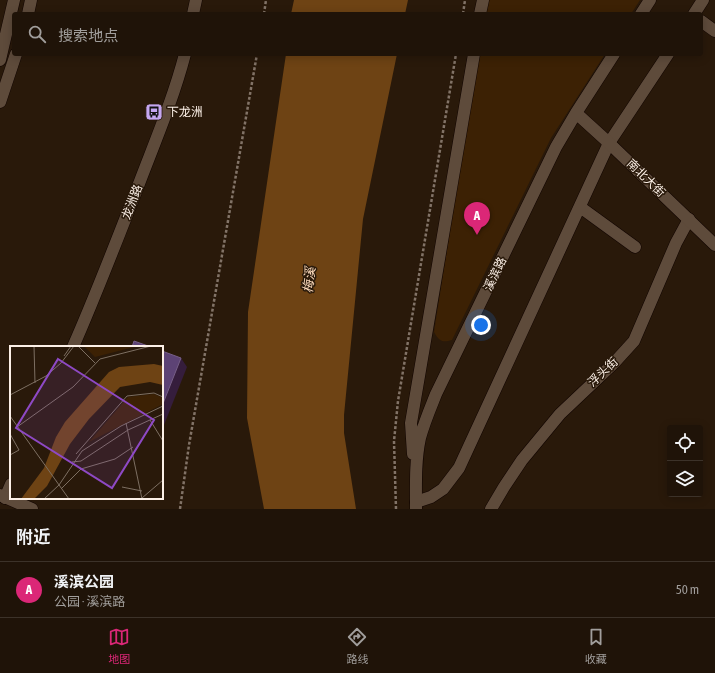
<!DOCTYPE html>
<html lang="zh">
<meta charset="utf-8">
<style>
:root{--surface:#1f1308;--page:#271c12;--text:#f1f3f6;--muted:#a19e9c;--line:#3c3229;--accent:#db2777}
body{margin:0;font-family:"Asap Condensed","Noto Sans SC",sans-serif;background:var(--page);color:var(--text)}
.controls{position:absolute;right:12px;bottom:12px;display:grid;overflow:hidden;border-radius:4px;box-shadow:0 2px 10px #0003}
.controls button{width:36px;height:36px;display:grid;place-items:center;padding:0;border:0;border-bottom:1px solid var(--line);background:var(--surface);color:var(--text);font:20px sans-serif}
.you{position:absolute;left:481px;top:325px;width:14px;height:14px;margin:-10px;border:3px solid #fff;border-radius:50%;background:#1a73e8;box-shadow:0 0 0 6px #1a73e833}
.badge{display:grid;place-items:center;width:26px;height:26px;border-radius:50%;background:var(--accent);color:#fff;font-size:13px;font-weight:700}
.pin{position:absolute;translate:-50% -33px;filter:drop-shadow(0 1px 2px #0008)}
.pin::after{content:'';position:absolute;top:21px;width:14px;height:12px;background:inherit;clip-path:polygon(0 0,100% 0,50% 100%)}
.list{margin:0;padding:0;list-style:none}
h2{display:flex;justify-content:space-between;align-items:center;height:52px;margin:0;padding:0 16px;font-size:17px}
h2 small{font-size:13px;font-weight:400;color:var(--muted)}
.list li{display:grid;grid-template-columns:26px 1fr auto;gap:12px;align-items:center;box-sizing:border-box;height:56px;padding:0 16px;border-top:1px solid var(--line)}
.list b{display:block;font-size:15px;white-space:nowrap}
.list p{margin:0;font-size:13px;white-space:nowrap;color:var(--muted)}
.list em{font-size:13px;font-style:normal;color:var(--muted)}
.icon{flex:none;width:22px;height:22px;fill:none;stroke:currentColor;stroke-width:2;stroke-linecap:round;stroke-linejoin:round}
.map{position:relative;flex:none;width:715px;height:509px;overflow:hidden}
.search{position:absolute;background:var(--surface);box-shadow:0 2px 10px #0003;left:12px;right:12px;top:12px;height:44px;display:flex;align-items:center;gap:10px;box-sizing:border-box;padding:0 14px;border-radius:4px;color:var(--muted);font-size:15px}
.sheet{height:108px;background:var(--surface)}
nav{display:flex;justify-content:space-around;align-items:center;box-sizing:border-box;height:56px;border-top:1px solid var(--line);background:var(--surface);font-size:11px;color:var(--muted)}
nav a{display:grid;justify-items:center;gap:2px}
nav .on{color:var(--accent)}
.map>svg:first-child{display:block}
.green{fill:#3c2104}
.water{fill:#6e4314}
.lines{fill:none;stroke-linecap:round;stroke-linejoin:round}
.minor-casing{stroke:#110400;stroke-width:13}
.tertiary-casing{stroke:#110400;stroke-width:13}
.secondary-casing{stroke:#110400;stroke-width:13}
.path{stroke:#827367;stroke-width:2.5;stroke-dasharray:3 2;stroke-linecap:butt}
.minor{stroke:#5e4b3b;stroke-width:12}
.tertiary{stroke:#5e4b3b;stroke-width:12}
.secondary{stroke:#5e4b3b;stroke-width:12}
.shaded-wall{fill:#351d3c}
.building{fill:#5d4375;stroke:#765e87}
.labels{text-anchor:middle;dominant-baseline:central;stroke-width:3;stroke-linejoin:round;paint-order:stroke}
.poi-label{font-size:12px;fill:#fcf0e7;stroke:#29190a;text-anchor:start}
.street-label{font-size:12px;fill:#fcf0e7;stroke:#29190a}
.water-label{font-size:13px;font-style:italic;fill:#fddbbd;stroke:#29190a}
.inset-road{fill:none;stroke:#7d6f62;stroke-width:1}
.view{fill:#8e49c5;fill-opacity:0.15;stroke:#8e49c5;stroke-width:2}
.inset-edge{fill:none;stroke:#fcf0e7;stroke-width:2}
</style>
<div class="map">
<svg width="715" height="509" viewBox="0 0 715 509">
<rect width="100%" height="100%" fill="#29190a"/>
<path class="green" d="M487,0H640L631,14H485Z
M478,54H605L551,138L452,340C442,343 439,341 434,332Z"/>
<path class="water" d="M294,0H408L405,14H291Z
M286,54H397L363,219L344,415V433L356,509H264L247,418L248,312Z"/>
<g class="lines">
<g class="minor-casing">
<path id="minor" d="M694,14L703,0
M701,21L715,31
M580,207L635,247
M416,502L431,497L443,489L459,468L609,143L668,54
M491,509L504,487L522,460L560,414L614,363L634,341L676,243L689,219"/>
</g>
<g class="tertiary-casing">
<path id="tertiary" d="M193,14L196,0
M480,14L483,0
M641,14L650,0
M576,113L609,143L715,245
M73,347C96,295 116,242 137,189C154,144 173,100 185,54
M413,454L411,423L474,54
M5,498L11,484
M416,509C416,486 415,461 420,438C424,423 430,409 436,394L556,147L576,113L614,54"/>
</g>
<g class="secondary-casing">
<path id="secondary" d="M28,14L31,0
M0,60L14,0
M0,102L16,54
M0,495L32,509"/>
</g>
<path class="path" d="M264,14L266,0
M463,14L465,0
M180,509L189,445L257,54
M396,509L394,441L398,401L456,54"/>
<use href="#minor" class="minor"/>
<use href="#tertiary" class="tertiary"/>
<use href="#secondary" class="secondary"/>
</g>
<path class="shaded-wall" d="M181,358L187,367L162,430V406Z"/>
<path class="building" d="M134,341L151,347H132Z
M162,351L181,358L162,406Z"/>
<defs>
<g id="bus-square" transform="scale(0.9)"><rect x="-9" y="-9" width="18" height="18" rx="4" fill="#c5a7f1" stroke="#29190a"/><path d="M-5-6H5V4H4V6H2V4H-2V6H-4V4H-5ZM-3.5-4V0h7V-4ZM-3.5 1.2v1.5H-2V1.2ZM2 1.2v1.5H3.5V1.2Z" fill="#111"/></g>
</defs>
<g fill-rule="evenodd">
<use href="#bus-square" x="154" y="112"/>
</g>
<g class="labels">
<g class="poi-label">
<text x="167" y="112">下龙洲</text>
</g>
<g class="street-label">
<text transform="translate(646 178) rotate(44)">南北大街</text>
<text transform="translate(132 202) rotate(-69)">龙洲路</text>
<text transform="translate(495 274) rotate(-64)">溪滨路</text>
<text transform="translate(603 372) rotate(-43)">浮头街</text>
</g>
<g class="water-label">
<text transform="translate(309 280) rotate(-83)">梅溪</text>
</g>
</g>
<g transform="translate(10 346)">
<rect width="153" height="153" fill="#29190a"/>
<path d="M74,0H128L85,11ZM144,48L153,52V58L79,96L118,51Z" fill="#3c2104"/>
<path d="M144,18L153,20V39L140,36L110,41L79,73L60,98L37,140L24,153H11L34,122L46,91L55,76L99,26L109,21Z" fill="#6e4314"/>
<path class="inset-road" d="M24,0L25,37M68,0L85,17M54,10L61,0M0,49L36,30L51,17L64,0M0,70L59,153M140,74L153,95M116,77L132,153M7,81L63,41L90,13L141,0M66,108L117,50L144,47L153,51M0,109L9,104L0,88M62,116L71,115L118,84L153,68M112,141L132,145M51,143L71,123L105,113L123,101M132,152L153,134M34,153L49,139L72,105L111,80L153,60"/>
<path class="view" d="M48,13L144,74L102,142L6,82Z"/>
<rect width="153" height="153" class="inset-edge"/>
</g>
</svg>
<div class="controls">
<button><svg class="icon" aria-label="locate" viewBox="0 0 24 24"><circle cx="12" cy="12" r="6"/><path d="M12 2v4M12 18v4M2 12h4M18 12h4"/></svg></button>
<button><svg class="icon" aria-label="layers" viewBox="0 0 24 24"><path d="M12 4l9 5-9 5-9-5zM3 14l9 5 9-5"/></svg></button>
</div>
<div class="you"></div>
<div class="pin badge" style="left:477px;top:235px">A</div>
<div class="search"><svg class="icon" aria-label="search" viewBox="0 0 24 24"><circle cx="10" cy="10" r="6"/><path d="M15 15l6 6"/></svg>搜索地点</div>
</div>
<section class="sheet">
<h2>附近<small></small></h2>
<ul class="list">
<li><span class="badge">A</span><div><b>溪滨公园</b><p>公园 · 溪滨路</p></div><em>50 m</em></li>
</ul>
</section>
<nav>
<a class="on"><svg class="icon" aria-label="map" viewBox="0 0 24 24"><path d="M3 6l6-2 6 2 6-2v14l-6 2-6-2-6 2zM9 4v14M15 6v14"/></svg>地图</a>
<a><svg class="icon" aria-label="directions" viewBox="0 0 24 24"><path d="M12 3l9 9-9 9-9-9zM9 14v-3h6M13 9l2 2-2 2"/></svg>路线</a>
<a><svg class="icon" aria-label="saved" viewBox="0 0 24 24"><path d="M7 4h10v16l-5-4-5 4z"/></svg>收藏</a>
</nav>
